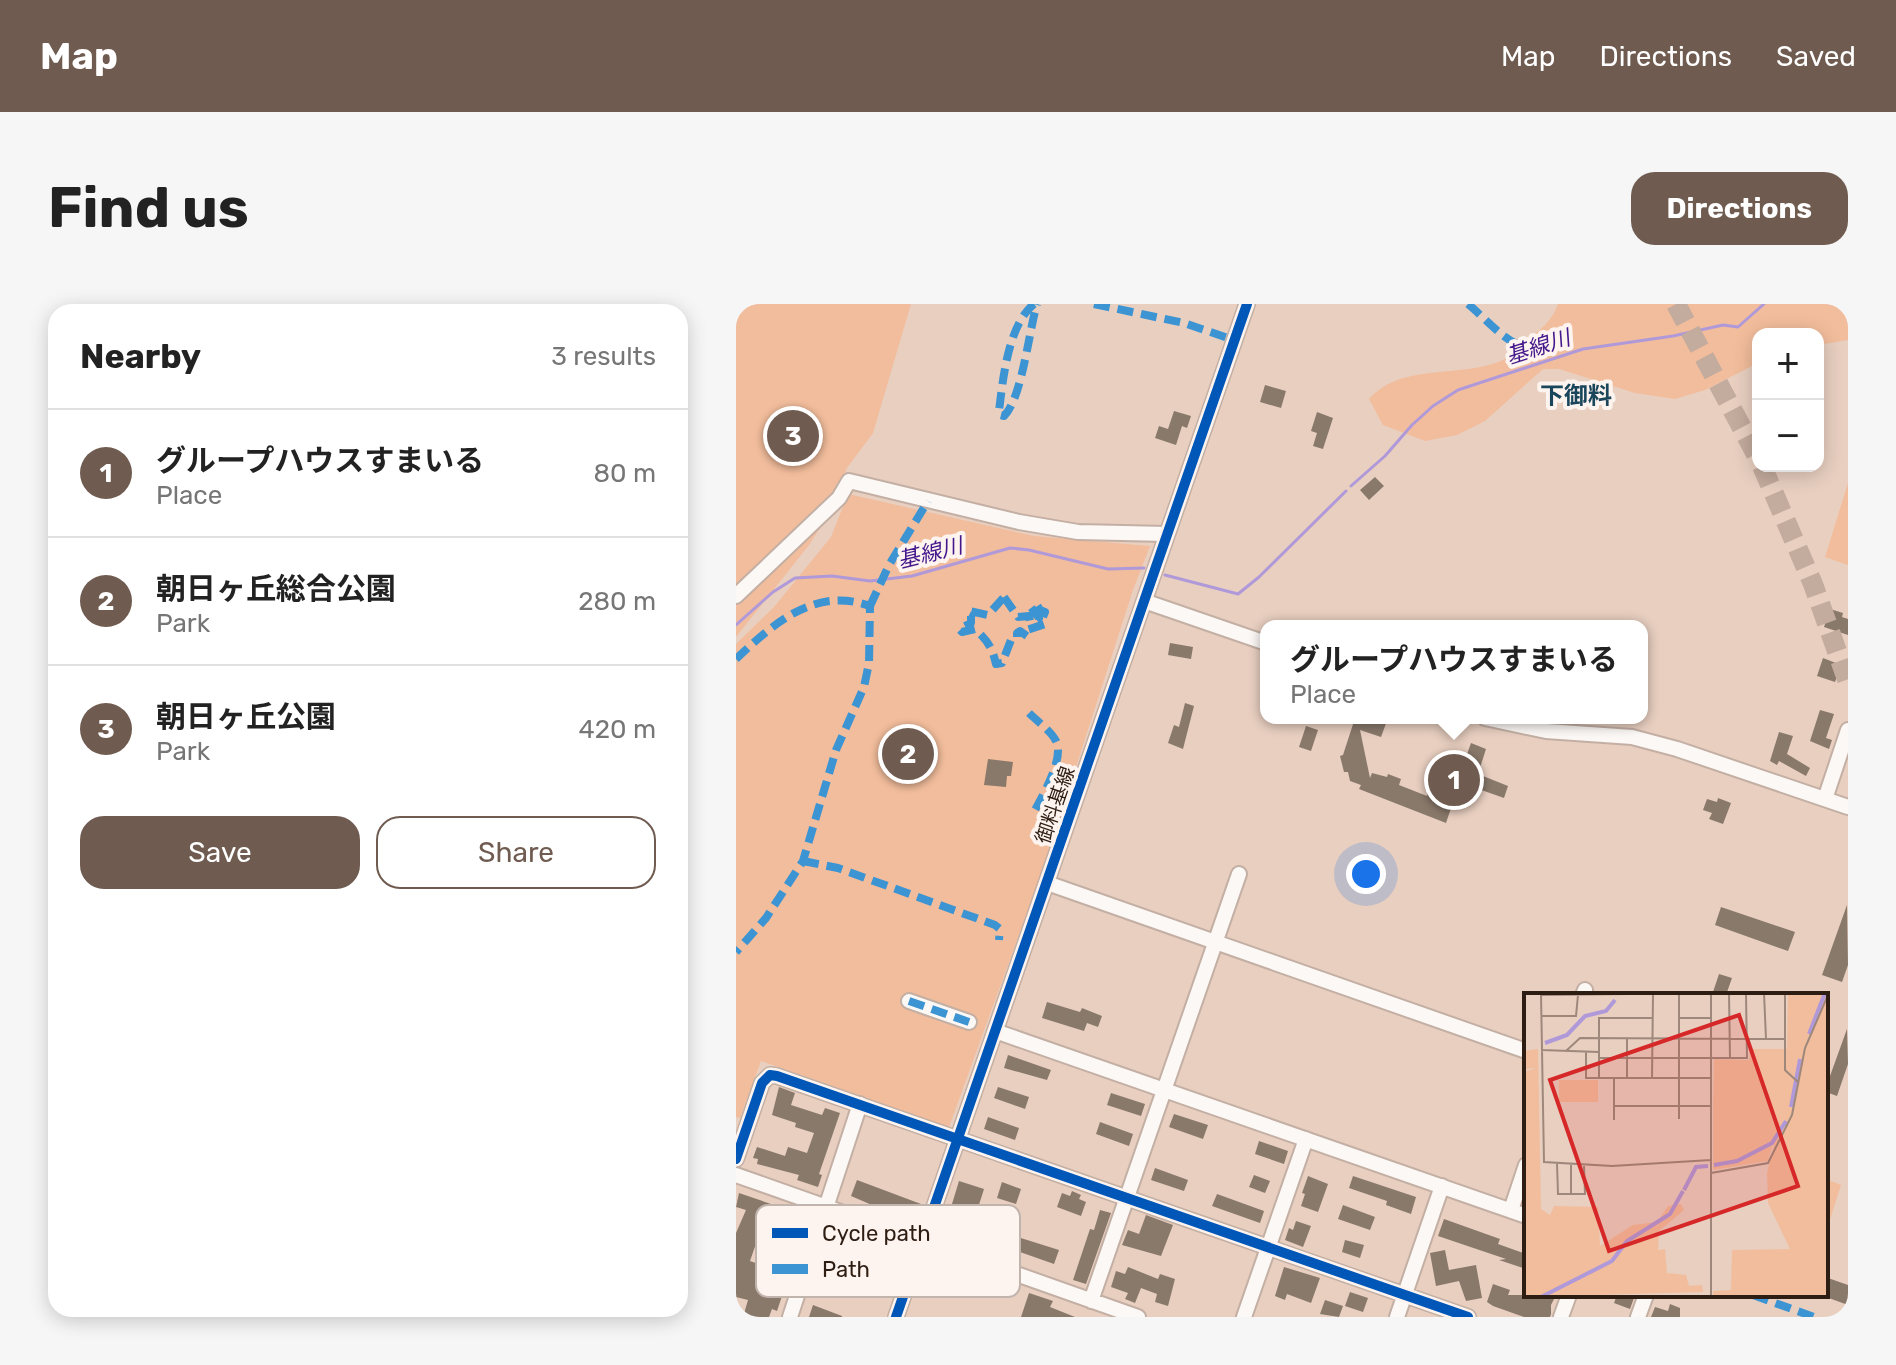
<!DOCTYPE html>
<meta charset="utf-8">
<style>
:root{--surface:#fff;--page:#f6f6f6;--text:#222;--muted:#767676;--line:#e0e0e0;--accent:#6f5b50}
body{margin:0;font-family:Rubik,"Noto Sans JP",sans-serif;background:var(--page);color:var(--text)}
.controls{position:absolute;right:24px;top:24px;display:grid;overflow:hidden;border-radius:16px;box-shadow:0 4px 20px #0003}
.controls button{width:72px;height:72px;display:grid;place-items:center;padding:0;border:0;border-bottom:2px solid var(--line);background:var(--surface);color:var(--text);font:40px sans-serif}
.you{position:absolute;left:630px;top:570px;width:28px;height:28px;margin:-20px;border:6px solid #fff;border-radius:50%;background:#1a73e8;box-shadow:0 0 0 12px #1a73e833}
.badge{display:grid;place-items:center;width:52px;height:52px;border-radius:50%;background:var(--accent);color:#fff;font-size:26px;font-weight:700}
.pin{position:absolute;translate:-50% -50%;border:4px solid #fff;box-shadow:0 2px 8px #0006}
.popup{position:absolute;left:524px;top:316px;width:388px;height:104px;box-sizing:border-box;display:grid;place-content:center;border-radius:16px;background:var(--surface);filter:drop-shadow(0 2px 6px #0005);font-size:26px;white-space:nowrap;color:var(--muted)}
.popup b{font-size:30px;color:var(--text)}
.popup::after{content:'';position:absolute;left:50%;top:100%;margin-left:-16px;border:16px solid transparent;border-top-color:var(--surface)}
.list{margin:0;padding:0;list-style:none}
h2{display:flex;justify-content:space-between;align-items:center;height:104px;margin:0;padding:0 32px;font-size:34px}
h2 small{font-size:26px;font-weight:400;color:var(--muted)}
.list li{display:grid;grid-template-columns:52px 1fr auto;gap:24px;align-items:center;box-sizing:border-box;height:128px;padding:0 32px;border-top:2px solid var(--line)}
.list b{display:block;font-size:30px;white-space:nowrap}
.list p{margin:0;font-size:26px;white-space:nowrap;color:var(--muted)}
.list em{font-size:26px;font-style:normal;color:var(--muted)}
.actions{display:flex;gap:16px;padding:24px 32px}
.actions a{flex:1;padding:18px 0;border:2px solid var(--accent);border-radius:24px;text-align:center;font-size:28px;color:var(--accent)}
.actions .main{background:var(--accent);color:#fff}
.map{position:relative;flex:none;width:1112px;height:1013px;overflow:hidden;border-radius:24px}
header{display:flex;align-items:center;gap:48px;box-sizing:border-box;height:112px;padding:0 40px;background:var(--accent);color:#fff}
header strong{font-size:38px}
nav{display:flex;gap:44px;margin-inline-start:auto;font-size:28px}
.intro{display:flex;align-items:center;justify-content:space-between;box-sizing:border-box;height:192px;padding:0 48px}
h1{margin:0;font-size:56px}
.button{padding:20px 36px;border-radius:24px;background:var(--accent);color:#fff;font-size:28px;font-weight:700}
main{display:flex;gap:48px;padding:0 48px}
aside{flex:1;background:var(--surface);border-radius:24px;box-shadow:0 4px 20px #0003}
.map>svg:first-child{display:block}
.green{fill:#f2bd9c}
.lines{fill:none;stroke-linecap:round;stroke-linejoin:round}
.stream{stroke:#b099d9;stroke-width:3}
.building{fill:#89796b}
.highway-tunnel{stroke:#c3ab9d;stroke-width:20;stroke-dasharray:20 10;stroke-linecap:butt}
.minor-casing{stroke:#c3afa3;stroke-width:18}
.minor{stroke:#fcf8f6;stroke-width:14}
.quiet{stroke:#3c94d3;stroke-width:8;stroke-dasharray:16 8;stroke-linecap:butt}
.cycleway-casing{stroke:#fef4ef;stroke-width:15}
.cycleway{stroke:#0057b8;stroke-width:10}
.labels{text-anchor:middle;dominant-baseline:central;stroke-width:8;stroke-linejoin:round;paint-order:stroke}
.street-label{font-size:20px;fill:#2e1d13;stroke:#fef4ef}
.water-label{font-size:22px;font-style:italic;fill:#44188c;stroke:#fef4ef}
.quarter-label{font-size:24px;font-weight:bold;fill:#1a465b;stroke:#fef4ef}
.inset-river{fill:none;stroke:#b099d9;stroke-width:4}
.inset-road{fill:none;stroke:#9e887b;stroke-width:2}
.view{fill:#d62828;fill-opacity:0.15;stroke:#d62828;stroke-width:4}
.inset-edge{fill:none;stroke:#2e1d13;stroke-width:4}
.key{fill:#fef4ef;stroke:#c0b4ad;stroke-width:2}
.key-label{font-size:22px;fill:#2e1d13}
</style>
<header>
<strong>Map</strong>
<nav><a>Map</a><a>Directions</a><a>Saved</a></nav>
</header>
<div class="intro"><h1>Find us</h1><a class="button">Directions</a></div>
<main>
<aside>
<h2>Nearby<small>3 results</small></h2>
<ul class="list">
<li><span class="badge">1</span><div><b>グループハウスすまいる</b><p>Place</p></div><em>80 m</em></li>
<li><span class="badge">2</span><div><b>朝日ヶ丘総合公園</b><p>Park</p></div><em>280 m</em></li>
<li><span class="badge">3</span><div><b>朝日ヶ丘公園</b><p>Park</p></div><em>420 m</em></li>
</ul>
<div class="actions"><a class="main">Save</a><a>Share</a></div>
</aside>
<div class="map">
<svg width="1112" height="1013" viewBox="0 0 1112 1013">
<rect width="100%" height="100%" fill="#e8cfc0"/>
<path class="green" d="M0,0H175L137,129L111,164L84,224L73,241L0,333Z
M822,0H1112V36L1082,41V30H1022V59L969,86L939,95L899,89L823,65H807L749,117L721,131L689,137L647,121L633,95C666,58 724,75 767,56C775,52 784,43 791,37C805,25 816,17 822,0Z
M1112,179V261L1089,253Z
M112,190L298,232L414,242L397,286L309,559L213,823L25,757L4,814L0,813V340L38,303L95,233Z
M1090,875L1105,881L1090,928Z"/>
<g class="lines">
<path class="stream" d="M615,182L649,152L676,121L697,102L722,86L847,45L937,32L987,21L1002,23L1028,0
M429,271L502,290L523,273L610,187
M0,321L37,288L59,274L96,272L134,277L176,272L274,244L293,246L372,265L408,264"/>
</g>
<path class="building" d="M529,81L550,87L545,104L524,98Z
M438,107L455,112L451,124L446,122L440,141L419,134L423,122L432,125Z
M581,108L597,114L587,145L577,142L581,129L575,127Z
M639,173L648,182L633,196L624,186Z
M1094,305L1107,309L1106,313L1112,315V331L1088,323Z
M434,339L457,343L455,355L432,351Z
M1087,354L1105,361L1099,378L1081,372Z
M449,399L458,402L447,445L432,439L438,421L443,423Z
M1084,406L1098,410L1090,434L1096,436L1093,445L1074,437Z
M619,414H652L645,433L624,426L634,474L636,469L651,473L652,470L665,475L663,481L691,492L701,462L724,470L735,439L750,445L742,470L772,482L768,494L737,483L734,491L721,486L710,519L623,485L625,481L614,477L612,468H608L604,452L607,451Z
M570,422L582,426L575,447L563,443Z
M1043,428L1057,432L1051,450L1074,464L1070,472L1043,457L1041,461L1034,457Z
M252,455L277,458L275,472H271L270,483L248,481Z
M982,494L995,499L987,520L973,515L976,509L967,506L971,495L981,498Z
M1111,601L1112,661L1106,678L1086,671Z
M985,603L1059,628L1052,647L979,621Z
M983,670L996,674L990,691H976Z
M311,698L344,708L346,704L366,712L362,723L351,719L348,727L306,714Z
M1111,725L1112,760L1101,792L1090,788V783Z
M272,751L315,766L311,776L268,764Z
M43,783L59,789L55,801L86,811L89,804L104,809L83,870L86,871L82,883L61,876L63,871L21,860L22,855L17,854L21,843L49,852L52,843L71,849L78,829L59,823L60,819L36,811Z
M262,783L293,793L289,805L258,794Z
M375,789L409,800L405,812L371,801Z
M438,810L472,821L467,835L433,823Z
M252,813L283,824L279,836L248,825Z
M364,818L397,830L393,842L360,830Z
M523,837L552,847L548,860L519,850Z
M419,864L452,876L448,887L415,876Z
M518,871L534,877L529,889L513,883Z
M572,872L592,880L582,908L565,902L569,890L566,889Z
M617,872L680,893L675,910L650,901L651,897L613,884Z
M121,876L185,900L180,913L175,912L173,917L115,892Z
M223,877L248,885L241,907L263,915L259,926L323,946L318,960L284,948L283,951L244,939L242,944L212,934L218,915L212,913Z
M266,878L285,885L280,900L261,894Z
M336,887L345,891L343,895L350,898L345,912L321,903L326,889L334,892Z
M3,889L76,914L72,927L62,924L61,928L31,918L27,929L24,928L14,957L53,971L41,1007L36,1005L33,1013H7L12,996L0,993V929L10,906L0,903Z
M481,890L528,907L524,919L476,902Z
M607,901L639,913L634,926L602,915Z
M364,906L375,909L350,980L337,976L354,925L358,926Z
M410,911L437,921L425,952L386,941L392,926L403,930Z
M708,915L764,935L762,940L790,950V965L763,956L770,955L702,932Z
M560,917L575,922L567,943L549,936L553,924L557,926Z
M104,922L133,932L134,929L158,937L146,972L132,968L137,951L94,935L97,926L102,928Z
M609,936L628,941L624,954L606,948Z
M709,946L713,966L740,961L746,994L730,997L723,977L700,982L694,949Z
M392,963L422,975L424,970L439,975L432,1002L419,998L421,990L405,984L399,999L389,995L392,989L375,983L380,967L389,970Z
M548,963L584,974L575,999L551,990L549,996L539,992Z
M1092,974L1112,981V1001L1090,993Z
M757,980L774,986L772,991H820L815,1001V1010L814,1013H788L757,1002L751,998Z
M614,988L632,994L627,1008L609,1002Z
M293,989L317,997L314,1003L339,1013H285Z
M881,991H899L894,1005L878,999Z
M589,996L607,1002L603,1013L584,1010Z
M934,1000L944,1004V1013H915L919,1003L932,1007Z
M77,1001L106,1012V1013H73Z"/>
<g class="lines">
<path class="highway-tunnel" d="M940,0L1022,154
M1026,162L1077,280L1112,378"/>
<g class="minor-casing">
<path id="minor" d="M0,292L103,194L113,177L283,218L342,228L431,230
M408,297L530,339
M749,414L810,427L896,433L941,445L1112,503
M1089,495L1112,426
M311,579L790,747
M847,691L849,686
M173,697L233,718
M259,727L790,912
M0,855L26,779L34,771L41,772L732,1013
M0,871L402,1013
M775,906L790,861
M355,997L503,570
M54,1013L124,800
M160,1013L511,0
M508,1013L570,835
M661,1013L706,882
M825,1013L833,991
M902,1013L910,991"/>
</g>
<use href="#minor" class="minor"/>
<path class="quiet" d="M298,0C272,21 267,75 263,107L264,111L268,112C286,95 293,26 301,0
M358,0L448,19L498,36
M732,0C756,20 778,51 813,46
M268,293L282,313L293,312L294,317L298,318L303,314L295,303L301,301L304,306L309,308L307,313L309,320L291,326V332L284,327L281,329V334L275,336L266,359L260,360C256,343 252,337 239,325L226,328L223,325L235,319V312L231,310L234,307L252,311Z
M134,302L153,261L192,197
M0,355C37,320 79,282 134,302L133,359L128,383L100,446L67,557L30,614L0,648
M293,409C301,417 315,427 320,437C329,455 305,494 297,510
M67,557L102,564L259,621L264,625L263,636
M173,697L233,718
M1017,991L1078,1013"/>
<g class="cycleway-casing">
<path id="cycleway" d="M0,855L26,779L34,771L41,772L732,1013
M160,1013L511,0"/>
</g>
<use href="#cycleway" class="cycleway"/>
</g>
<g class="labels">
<g class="street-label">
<text transform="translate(319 501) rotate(-71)">御料基線</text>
</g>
<g class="water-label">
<text transform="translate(802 43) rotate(-18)">基線川</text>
<text transform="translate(194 249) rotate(-14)">基線川</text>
</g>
<g class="quarter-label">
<text x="840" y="92">下御料</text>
</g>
</g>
<g transform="translate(788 689)">
<rect width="304" height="304" fill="#e8cfc0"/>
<path d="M264,0H304V304H189V298L207,297L208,257L266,256L244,210L243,180L253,138L244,168L189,177V117L190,66L225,67L226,56H263ZM14,56L17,216L26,222L30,213L74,214L76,253L109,232L133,229L144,213L157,211L160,217L135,238L134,257L141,256L143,280L162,282L165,293L178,292L179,299L0,304V79L12,75L0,76V58ZM35,87H74V109H35Z" fill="#f2bd9c"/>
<path class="inset-river" d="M285,41L301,0M21,50L43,42L61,23L82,18L91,7M267,114L276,66M190,172L213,168L248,150L262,128M160,197L172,174L184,173M17,304L88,268L103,248L146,221L159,198"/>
<path class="inset-road" d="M205,0L206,65M240,0L242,46M261,0V77L275,90M17,1L20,169L88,173L187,167M17,2L195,0M155,2V45M17,23H52L54,2M155,25H187M17,57L75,59M42,58L56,45L262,46M62,59V85H187M75,65H223L222,0M75,85V25H129M90,85V127M103,85V45M128,85L129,2M90,113H187M155,126V45M33,171L34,201H61L60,173M187,180L244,170L268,122L281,55L304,2M47,201V172M187,304V2"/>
<path class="view" d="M215,22L274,193L85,258L26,87Z"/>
<rect width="304" height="304" class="inset-edge"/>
</g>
<rect x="20" y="901" width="264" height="92" rx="12" class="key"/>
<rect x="36" y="924" width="36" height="10" fill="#0057b8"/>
<rect x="36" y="960" width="36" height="10" fill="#3c94d3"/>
<g class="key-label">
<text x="86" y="937">Cycle path</text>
<text x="86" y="973">Path</text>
</g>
</svg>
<div class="controls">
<button>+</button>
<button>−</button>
</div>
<div class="you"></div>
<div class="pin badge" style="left:718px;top:476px">1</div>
<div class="popup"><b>グループハウスすまいる</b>Place</div>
<div class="pin badge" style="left:172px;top:450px">2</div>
<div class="pin badge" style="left:57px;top:132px">3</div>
</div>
</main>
